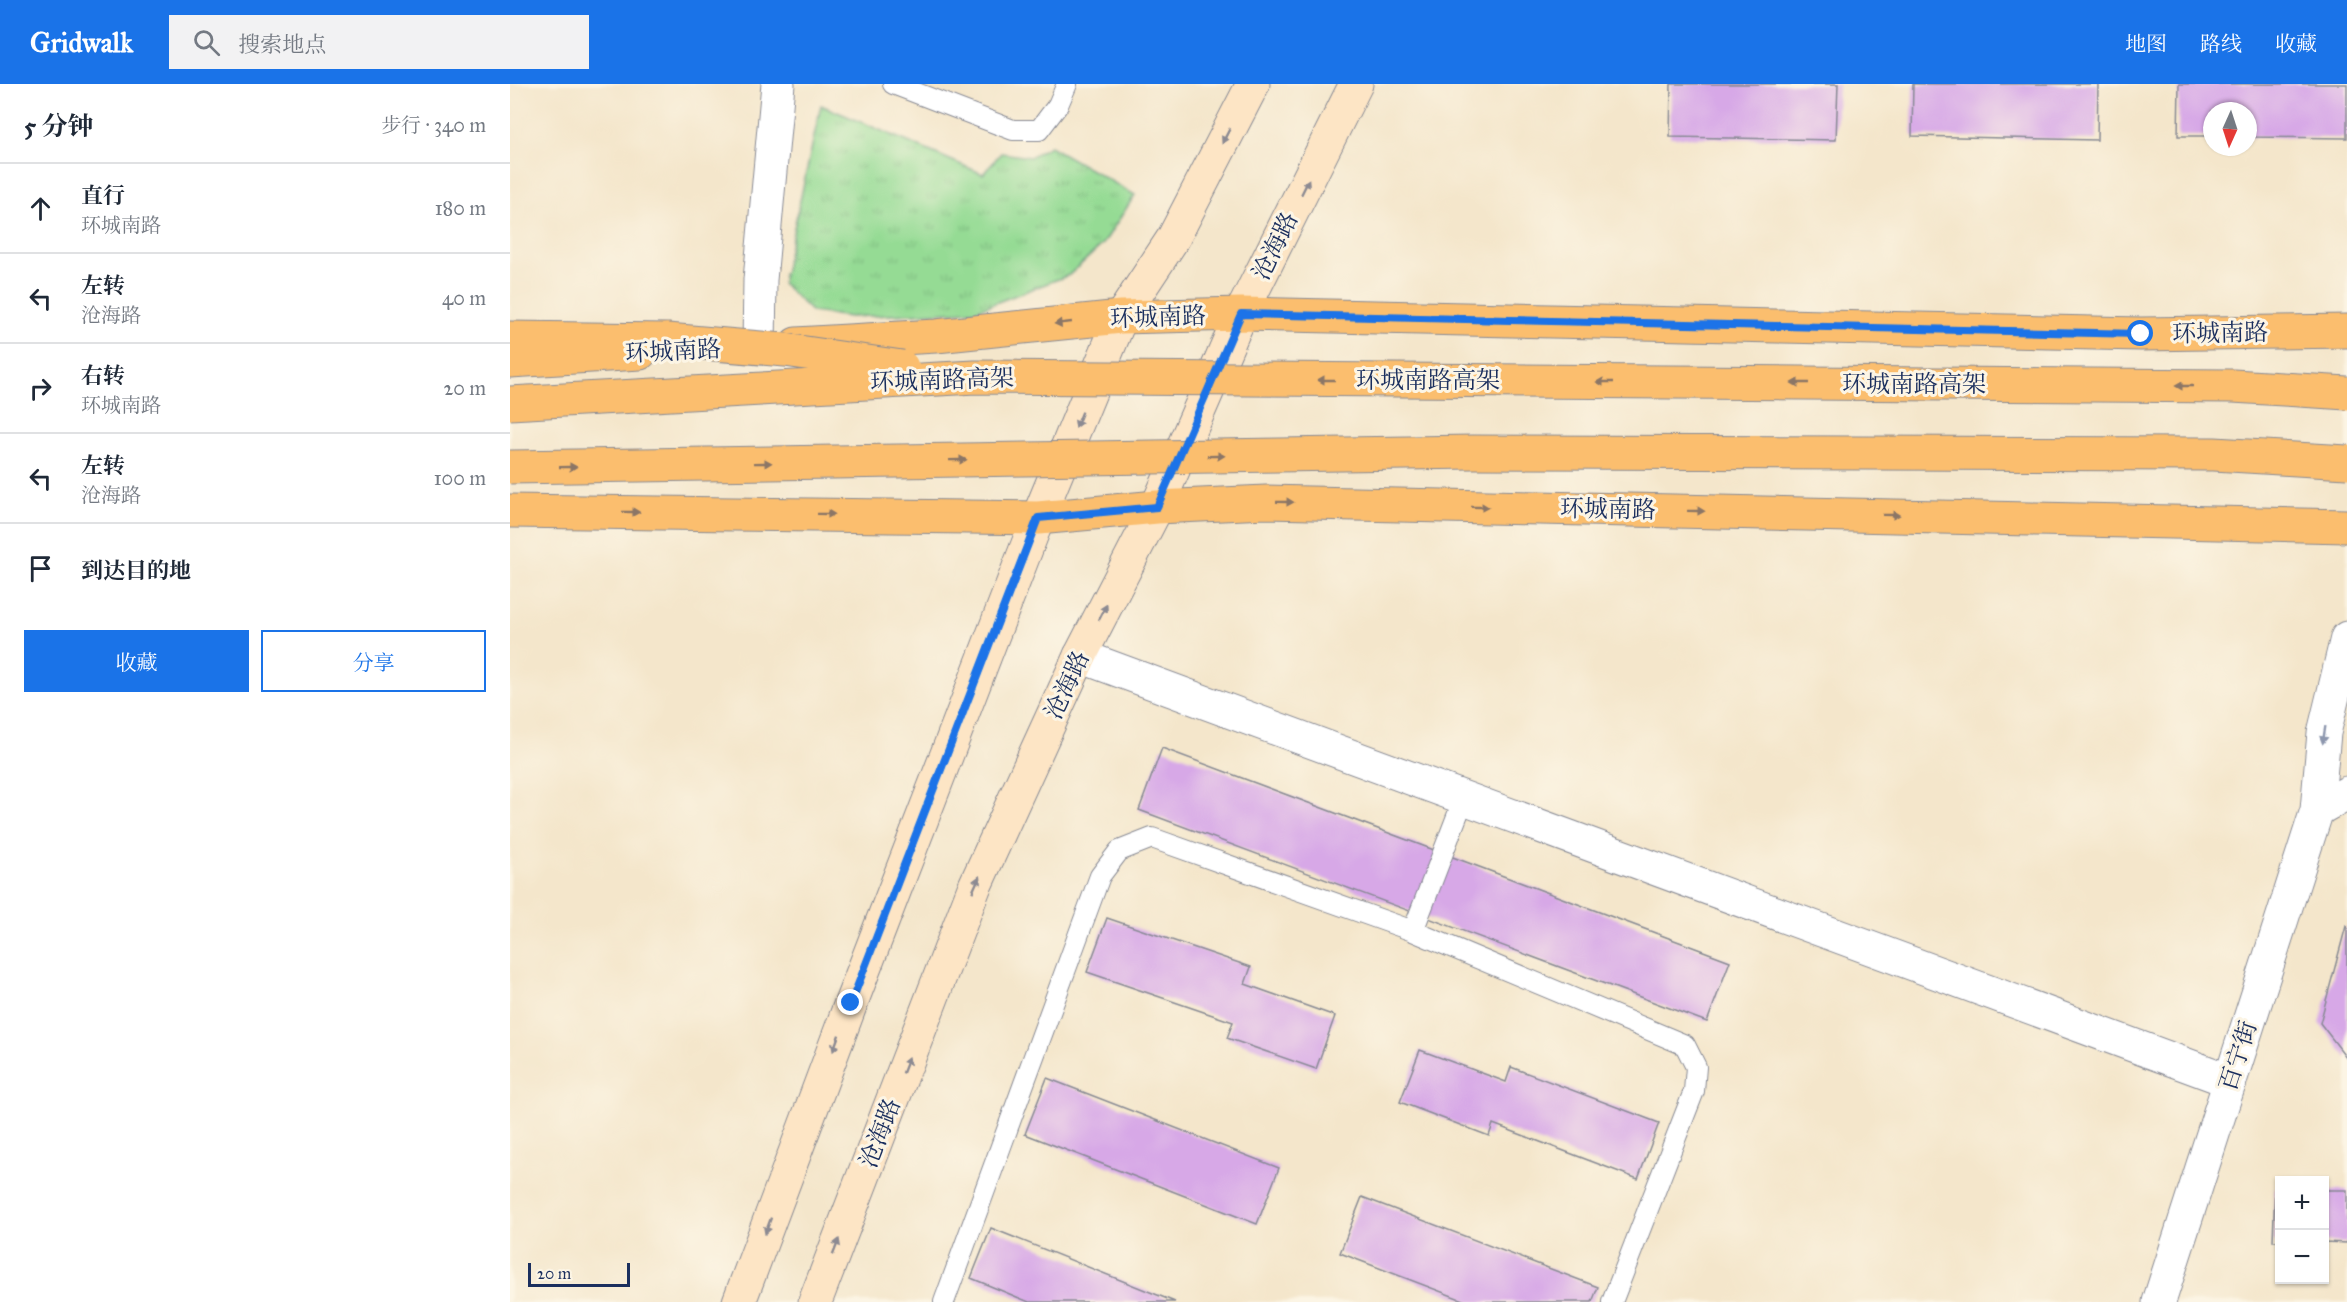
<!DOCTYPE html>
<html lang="zh">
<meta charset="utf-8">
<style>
:root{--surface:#fff;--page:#f2f2f3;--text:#1f2937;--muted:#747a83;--line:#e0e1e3;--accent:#1a73e8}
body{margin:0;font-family:"IM FELL Great Primer","Noto Serif SC",serif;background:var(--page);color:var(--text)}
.controls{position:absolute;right:18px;bottom:18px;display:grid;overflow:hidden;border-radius:0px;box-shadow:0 2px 4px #0004}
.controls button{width:54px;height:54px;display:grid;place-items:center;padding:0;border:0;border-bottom:2px solid var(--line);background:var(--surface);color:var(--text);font:30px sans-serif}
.compass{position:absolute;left:1693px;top:18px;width:54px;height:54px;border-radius:50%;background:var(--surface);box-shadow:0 2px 4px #0004;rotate:183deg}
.scale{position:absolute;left:18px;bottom:15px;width:102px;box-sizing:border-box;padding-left:6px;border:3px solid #1b2f5e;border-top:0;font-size:16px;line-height:21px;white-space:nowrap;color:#1b2f5e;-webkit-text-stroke:4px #fcf5e5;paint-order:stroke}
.stop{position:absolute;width:18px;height:18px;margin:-14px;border:4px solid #1a73e8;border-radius:50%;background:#fff}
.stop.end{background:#1a73e8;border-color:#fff;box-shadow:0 2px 6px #0008}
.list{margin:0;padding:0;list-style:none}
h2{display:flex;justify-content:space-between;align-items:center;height:78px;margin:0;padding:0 24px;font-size:26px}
h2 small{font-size:20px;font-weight:400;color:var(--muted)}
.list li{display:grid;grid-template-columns:39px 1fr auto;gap:18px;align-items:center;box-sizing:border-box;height:90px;padding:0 24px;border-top:2px solid var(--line)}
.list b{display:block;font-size:22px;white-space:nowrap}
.list p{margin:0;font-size:20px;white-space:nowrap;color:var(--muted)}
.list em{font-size:20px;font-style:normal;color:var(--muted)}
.actions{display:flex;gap:12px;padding:18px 24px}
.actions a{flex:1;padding:14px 0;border:2px solid var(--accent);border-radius:0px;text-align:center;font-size:21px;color:var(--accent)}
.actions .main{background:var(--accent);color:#fff}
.icon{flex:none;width:33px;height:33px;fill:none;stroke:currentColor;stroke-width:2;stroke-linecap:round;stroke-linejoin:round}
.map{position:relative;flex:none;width:1837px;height:1218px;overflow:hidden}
header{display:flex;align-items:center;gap:36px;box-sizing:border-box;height:84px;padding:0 30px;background:var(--accent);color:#fff}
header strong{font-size:28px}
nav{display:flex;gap:33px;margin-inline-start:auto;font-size:21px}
.search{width:420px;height:54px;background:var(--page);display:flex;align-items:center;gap:15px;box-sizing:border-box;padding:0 21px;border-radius:0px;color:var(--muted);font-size:22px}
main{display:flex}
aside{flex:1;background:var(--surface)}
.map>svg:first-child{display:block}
.grass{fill:url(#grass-tufts);stroke:#588579;stroke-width:1.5}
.building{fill:#d7a8e7}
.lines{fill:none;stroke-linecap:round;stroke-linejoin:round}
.service-casing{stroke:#888a94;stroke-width:22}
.minor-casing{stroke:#888a94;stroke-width:35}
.tertiary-casing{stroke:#888a94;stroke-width:35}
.secondary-casing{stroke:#888a94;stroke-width:35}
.primary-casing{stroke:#888a94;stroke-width:35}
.trunk-casing{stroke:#888a94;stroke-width:35}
.service{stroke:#fff;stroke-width:20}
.minor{stroke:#fff;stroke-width:33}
.tertiary{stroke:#fff;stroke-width:33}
.secondary{stroke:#fde5c5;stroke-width:33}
.primary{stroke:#fbbe6e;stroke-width:33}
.trunk{stroke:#fbbe6e;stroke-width:33}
.trunk-bridge-casing{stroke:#888a94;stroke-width:35;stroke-linecap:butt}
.trunk-bridge{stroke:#fbbe6e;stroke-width:33}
.oneway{fill:#8c8a92}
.oneway2{fill:#8b7666}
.oneway3{fill:#8d97ae}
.route{stroke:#1a73e8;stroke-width:8}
.labels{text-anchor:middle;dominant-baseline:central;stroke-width:6;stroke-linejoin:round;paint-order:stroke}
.street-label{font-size:24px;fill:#1b2f5e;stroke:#fcf5e5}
</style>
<header>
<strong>Gridwalk</strong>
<div class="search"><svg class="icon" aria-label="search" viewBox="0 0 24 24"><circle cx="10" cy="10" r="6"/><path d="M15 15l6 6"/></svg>搜索地点</div>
<nav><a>地图</a><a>路线</a><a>收藏</a></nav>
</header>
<main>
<aside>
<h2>5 分钟<small>步行 · 340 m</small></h2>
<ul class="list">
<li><svg class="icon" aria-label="ahead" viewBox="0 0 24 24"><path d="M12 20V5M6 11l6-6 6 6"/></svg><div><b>直行</b><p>环城南路</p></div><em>180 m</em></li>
<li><svg class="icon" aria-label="left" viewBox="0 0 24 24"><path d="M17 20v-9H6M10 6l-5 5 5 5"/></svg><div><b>左转</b><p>沧海路</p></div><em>40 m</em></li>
<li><svg class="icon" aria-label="right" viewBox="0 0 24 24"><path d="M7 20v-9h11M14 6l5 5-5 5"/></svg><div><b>右转</b><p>环城南路</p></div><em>20 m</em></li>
<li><svg class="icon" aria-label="left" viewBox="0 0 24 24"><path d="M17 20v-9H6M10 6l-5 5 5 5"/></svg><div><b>左转</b><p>沧海路</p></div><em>100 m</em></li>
<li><svg class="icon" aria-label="arrive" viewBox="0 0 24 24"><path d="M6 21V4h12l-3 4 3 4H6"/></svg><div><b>到达目的地</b></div></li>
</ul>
<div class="actions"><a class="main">收藏</a><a>分享</a></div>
</aside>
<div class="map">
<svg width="1837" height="1218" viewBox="0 0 1837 1218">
<defs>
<pattern id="grass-tufts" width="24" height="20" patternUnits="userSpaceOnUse" patternTransform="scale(1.5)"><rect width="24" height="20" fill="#95db94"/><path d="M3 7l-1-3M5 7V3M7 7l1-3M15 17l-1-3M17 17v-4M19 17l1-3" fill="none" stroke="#80bc82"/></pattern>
</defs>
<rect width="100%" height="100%" fill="#fcf5e5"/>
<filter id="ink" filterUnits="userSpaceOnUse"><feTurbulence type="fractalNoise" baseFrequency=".0167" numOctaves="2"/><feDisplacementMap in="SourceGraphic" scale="12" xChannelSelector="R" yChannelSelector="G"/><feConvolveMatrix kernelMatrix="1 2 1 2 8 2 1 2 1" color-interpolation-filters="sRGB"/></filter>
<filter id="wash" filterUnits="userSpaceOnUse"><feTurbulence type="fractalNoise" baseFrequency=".008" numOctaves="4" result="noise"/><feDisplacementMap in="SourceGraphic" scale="24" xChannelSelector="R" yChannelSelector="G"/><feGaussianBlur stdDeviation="1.35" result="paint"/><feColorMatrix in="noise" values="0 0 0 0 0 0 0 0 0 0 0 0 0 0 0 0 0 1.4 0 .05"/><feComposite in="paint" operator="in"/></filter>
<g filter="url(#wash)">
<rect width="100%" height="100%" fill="#f4e6cb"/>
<path class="grass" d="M311,21L473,90L491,69L520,73L540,62L625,111L593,160L559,191L464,227L340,233L302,228L272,199Z"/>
<g id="blocks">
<path class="building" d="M1161,0H1328L1326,56L1160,53Z
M1403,0H1588L1587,56L1402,52Z
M1669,0H1837V54L1738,53V27H1702V52H1668Z
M652,664L1220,877L1197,938L629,726Z
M597,834L741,883L735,900L825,932L806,985L717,954L723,938L577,888Z
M1836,842L1837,843V974L1810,939Z
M910,966L996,998L1001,983L1149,1039L1128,1095L983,1040L979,1052L890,1018Z
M537,994L769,1084L747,1140L515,1050Z
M1765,1105H1770V1157H1763Z
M1814,1106H1837V1159L1814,1158Z
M852,1113L1088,1203L1082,1218H958L830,1169Z
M481,1144L665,1218H519L461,1194Z"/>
</g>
</g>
<g filter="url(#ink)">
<use href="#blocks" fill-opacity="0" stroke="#888a94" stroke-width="1.5"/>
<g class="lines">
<g class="service-casing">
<path id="service" d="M383,0L503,46H529L548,21L557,0
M903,847L954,714
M434,1218L590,792L609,767L642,754L903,847L1175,961L1186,983L1184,1007L1102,1218"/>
</g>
<g class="minor-casing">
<path id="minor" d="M249,262L250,196L268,0
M570,572L1720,997"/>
</g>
<g class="tertiary-casing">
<path id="tertiary" d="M1807,726L1837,709
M1649,1218L1807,726L1814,649L1837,554"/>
</g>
<g class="secondary-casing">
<path id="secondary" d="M229,1218L341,919L528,434L611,233L664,153L743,0
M305,1218L464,804L570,572L647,423L731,230L846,0"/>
</g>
<g class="primary-casing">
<path id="primary" d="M286,260L426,252L611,233L731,230L1631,250L1837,247
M0,277L130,269
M0,427L528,434L647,423L756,418L1837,442"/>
</g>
<g class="trunk-casing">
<path id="trunk" d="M0,254L157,256"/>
</g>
<use href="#service" class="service"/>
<use href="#minor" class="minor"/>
<use href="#tertiary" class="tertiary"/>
<use href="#secondary" class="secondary"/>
<use href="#primary" class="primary"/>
<use href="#trunk" class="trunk"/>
<g class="trunk-bridge-casing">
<path id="trunk-bridge" d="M157,256L275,266L392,283
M0,319L465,293L1723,302L1837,309
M0,383L962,368L1704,370L1837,378"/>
</g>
<use href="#trunk-bridge" class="trunk-bridge"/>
</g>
<defs><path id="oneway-solid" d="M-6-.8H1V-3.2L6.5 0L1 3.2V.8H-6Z" transform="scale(1.5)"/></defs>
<g class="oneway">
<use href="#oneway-solid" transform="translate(716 52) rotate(117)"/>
<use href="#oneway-solid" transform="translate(795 103) rotate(-64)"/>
<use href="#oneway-solid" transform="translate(569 336) rotate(112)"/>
<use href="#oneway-solid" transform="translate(593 528) rotate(-63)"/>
<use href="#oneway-solid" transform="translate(466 800) rotate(-66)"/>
<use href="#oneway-solid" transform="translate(326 959) rotate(110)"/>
<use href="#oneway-solid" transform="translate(396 981) rotate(-69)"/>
<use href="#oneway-solid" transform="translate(258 1142) rotate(110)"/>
<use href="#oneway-solid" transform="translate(326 1163) rotate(-69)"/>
</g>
<g class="oneway2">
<use href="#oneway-solid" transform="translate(553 239) rotate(174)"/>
<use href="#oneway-solid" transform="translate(816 296) rotate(-180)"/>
<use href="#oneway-solid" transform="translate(1095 298) rotate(-180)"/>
<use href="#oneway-solid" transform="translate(1290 299) rotate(-180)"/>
<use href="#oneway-solid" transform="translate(1674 302) rotate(-180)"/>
<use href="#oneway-solid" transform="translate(706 372) rotate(-1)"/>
<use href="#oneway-solid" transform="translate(448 376) rotate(-1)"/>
<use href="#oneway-solid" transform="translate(253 379) rotate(-1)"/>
<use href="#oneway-solid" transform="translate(58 383) rotate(-1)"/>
<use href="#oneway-solid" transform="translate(775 418) rotate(1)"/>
<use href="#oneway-solid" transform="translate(970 423) rotate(1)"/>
<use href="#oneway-solid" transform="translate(1186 427) rotate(1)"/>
<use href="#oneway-solid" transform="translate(121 428) rotate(1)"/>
<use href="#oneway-solid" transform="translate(316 430) rotate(1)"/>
<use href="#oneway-solid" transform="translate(1381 431) rotate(1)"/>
</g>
<use class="oneway3" href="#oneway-solid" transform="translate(1814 651) rotate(99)"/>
</g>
<g class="lines" filter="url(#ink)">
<path class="route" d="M341,919L528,434L647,423L731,230L1631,250"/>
</g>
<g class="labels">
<g class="street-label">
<text transform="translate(765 162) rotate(-64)">沧海路</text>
<text transform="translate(648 233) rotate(-2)">环城南路</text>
<text transform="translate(1710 249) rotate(-1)">环城南路</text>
<text transform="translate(163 267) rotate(-3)">环城南路</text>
<text transform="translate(432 296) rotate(-2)">环城南路高架</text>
<text x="918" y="296">环城南路高架</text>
<text x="1404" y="300">环城南路高架</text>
<text transform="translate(1098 425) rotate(1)">环城南路</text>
<text transform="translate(557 601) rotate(-65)">沧海路</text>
<text transform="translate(1728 972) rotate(-72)">百宁街</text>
<text transform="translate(370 1049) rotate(-69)">沧海路</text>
</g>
</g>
</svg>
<div class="controls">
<button>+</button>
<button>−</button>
</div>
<svg class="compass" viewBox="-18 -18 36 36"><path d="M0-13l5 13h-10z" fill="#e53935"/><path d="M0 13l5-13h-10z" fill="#747a83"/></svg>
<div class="scale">20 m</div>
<div class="stop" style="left:1631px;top:250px"></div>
<div class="stop end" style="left:341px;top:919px"></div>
</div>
</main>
